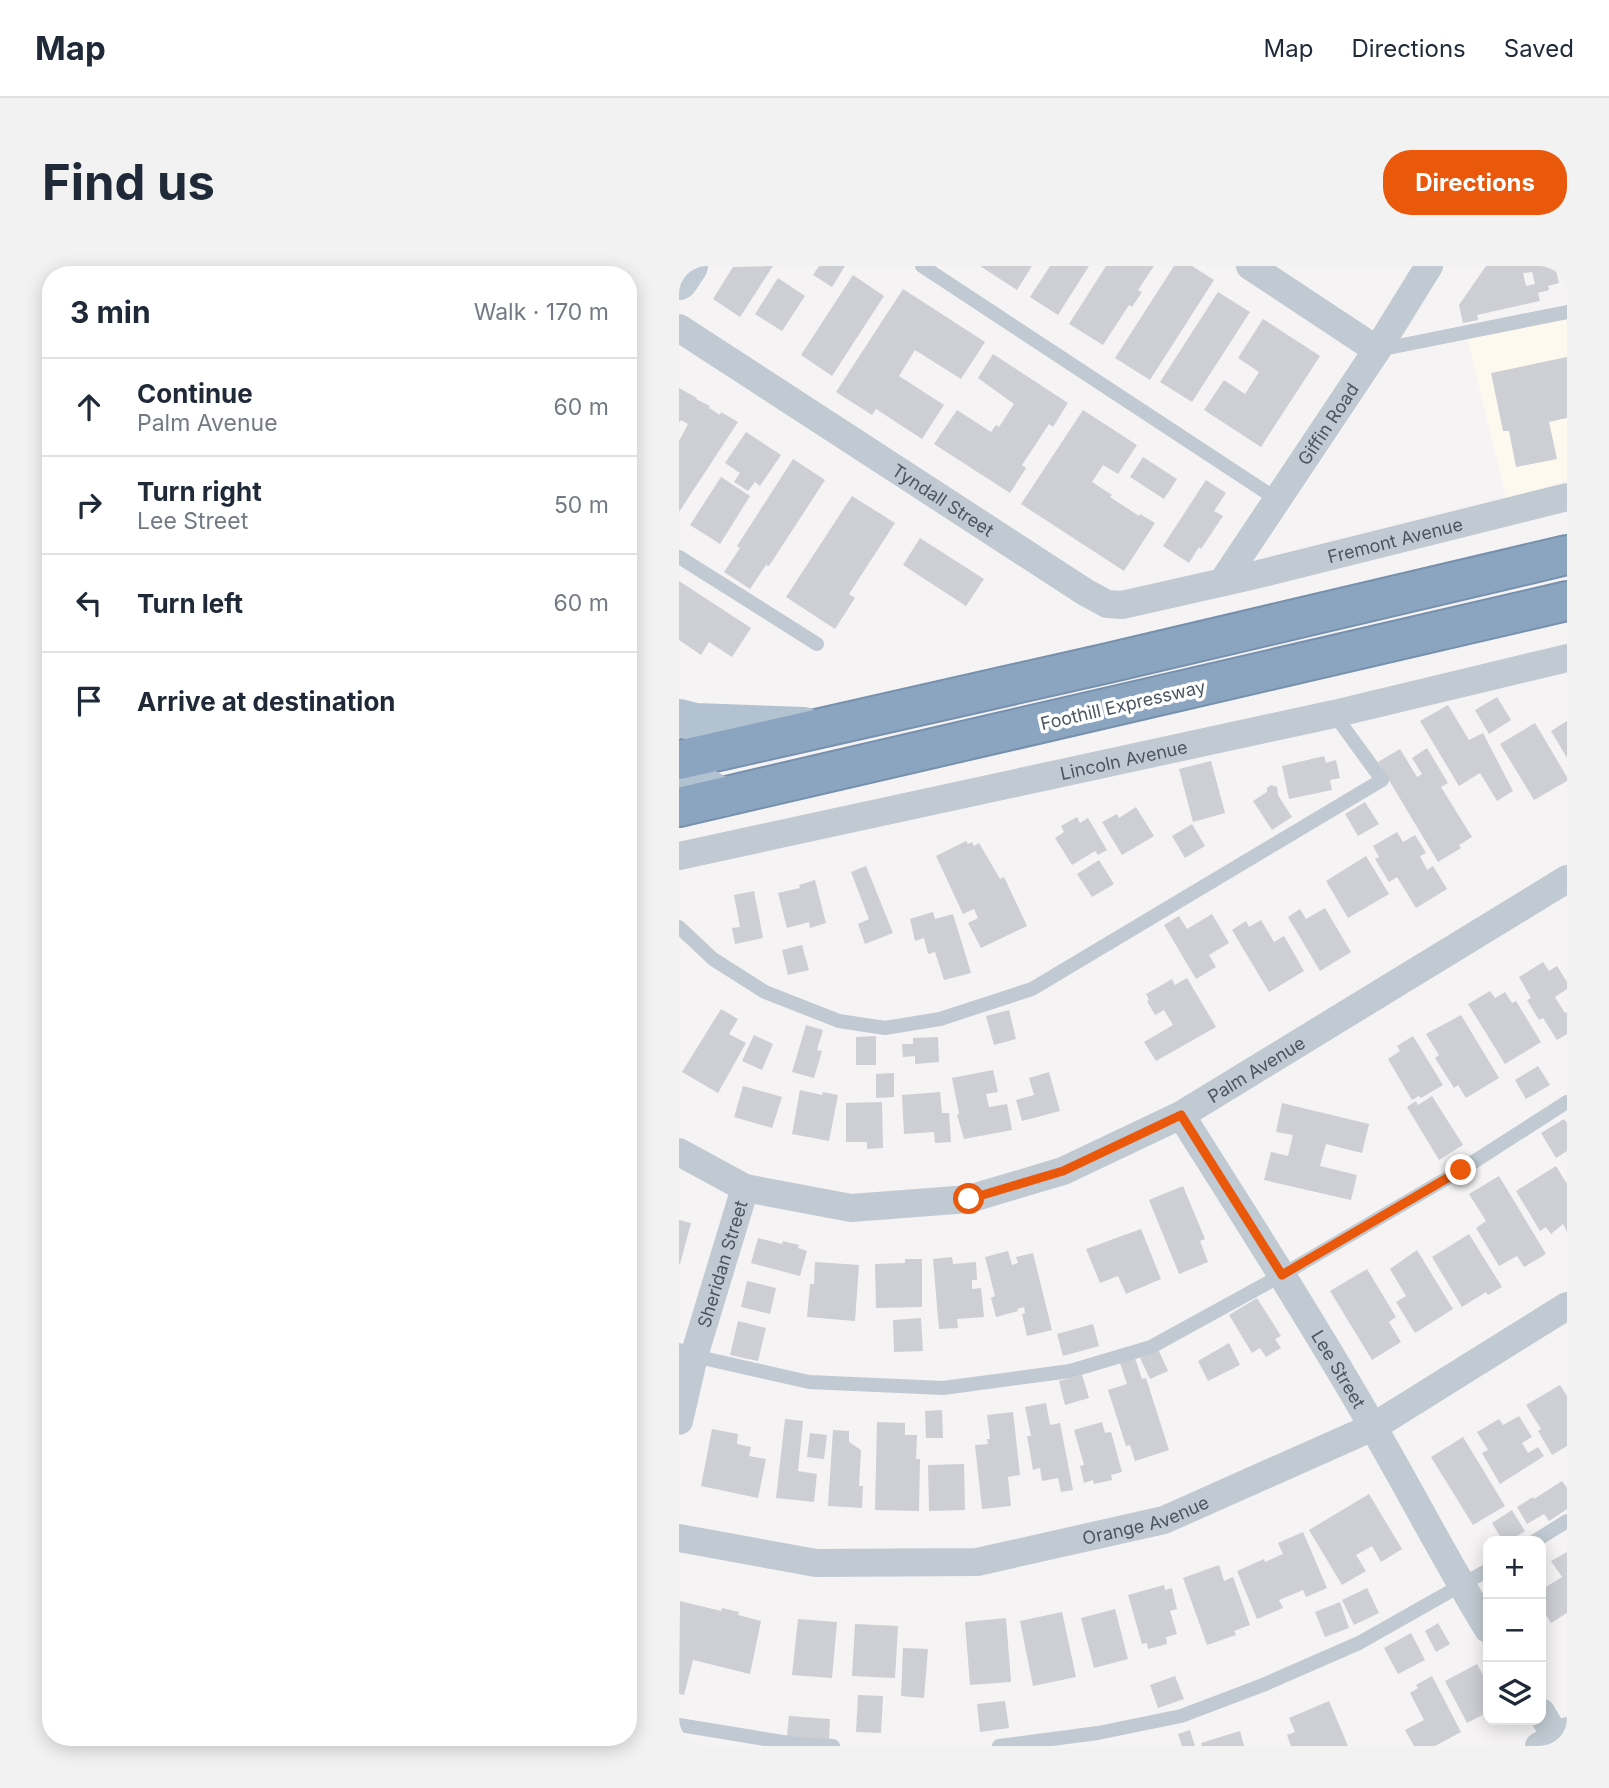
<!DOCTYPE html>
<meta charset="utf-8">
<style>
:root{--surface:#fff;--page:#f2f2f3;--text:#1f2937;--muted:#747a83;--line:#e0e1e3;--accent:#ea580c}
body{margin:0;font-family:Inter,sans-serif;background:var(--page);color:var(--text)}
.controls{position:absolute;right:21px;bottom:21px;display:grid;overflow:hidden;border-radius:14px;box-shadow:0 4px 18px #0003}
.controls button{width:63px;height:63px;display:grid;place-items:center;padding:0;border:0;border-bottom:2px solid var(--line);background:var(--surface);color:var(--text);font:35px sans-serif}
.stop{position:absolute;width:21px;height:21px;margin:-16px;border:5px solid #ea580c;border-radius:50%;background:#fff}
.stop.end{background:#ea580c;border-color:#fff;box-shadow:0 2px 7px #0008}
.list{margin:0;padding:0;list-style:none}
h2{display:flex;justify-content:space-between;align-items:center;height:91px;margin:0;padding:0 28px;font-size:30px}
h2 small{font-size:23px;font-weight:400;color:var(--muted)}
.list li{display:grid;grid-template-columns:46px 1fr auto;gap:21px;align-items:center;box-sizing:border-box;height:98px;padding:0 28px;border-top:2px solid var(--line)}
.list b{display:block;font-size:26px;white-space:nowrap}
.list p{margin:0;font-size:23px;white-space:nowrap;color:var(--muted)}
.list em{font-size:23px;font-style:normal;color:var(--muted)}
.icon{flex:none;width:38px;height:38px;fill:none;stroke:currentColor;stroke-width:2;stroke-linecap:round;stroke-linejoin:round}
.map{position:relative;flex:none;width:888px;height:1480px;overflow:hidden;border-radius:28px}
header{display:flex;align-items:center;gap:42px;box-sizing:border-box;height:98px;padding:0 35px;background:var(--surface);border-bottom:2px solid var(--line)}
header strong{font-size:33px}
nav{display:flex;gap:38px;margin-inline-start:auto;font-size:24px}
.intro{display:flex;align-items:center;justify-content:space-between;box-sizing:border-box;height:168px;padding:0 42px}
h1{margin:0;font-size:49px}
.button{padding:18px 32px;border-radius:28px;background:var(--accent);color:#fff;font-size:24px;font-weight:700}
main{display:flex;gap:42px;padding:0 42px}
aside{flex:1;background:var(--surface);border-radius:28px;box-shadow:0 4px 18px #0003}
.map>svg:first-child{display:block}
.commercial{fill:#fdf9ef}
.building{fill:#cdcfd5;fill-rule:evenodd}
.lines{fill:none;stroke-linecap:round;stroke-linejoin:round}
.highway-casing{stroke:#7690ad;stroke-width:42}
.lane{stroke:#c1cad2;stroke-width:14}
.street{stroke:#c1cad2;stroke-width:28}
.secondary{stroke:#c1cbd6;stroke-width:38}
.primary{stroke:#b3c2d1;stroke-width:38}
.highway{stroke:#8ba5c1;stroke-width:38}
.route{stroke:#ea580c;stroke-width:9}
.labels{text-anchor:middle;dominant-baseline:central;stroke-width:7;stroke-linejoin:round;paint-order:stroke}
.street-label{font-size:18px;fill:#4a5661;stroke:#fff}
</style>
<header>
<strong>Map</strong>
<nav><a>Map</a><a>Directions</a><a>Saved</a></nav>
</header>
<div class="intro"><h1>Find us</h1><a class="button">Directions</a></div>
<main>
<aside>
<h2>3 min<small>Walk · 170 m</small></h2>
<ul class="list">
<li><svg class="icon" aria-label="ahead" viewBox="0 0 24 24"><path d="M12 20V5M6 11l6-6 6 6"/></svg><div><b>Continue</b><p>Palm Avenue</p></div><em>60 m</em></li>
<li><svg class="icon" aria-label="right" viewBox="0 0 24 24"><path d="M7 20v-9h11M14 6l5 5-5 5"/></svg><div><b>Turn right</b><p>Lee Street</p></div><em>50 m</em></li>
<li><svg class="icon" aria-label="left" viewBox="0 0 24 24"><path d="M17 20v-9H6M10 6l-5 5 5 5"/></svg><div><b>Turn left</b></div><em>60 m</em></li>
<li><svg class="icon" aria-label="arrive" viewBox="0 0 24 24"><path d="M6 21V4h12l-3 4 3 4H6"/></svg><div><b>Arrive at destination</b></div></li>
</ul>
</aside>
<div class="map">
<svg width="888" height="1480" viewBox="0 0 888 1480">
<rect width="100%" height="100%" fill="#f5f3f3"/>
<path class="commercial" d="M888,48V215L827,232L788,71Z"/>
<path class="building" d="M94,0L61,51L34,33L54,1Z
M140,0H166L153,21L134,9Z
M301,0H353L338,24Z
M371,0H410L379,49L351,31Z
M427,0H475L459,24L463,26L453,41L450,39L424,79L390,58Z
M495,0H513L535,14L471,114L436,92Z
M807,0H876L880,17L869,20L870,24L859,27L861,35L798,49L799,54L784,57L780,39ZM853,6L856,18L847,20L844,7Z
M174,9L205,30L153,110L122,89Z
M99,12L126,30L103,65L76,48Z
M224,23L306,76L282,113L236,84L220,110L265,139L243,173L197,143L193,149L157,126Z
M539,26L571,46L513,136L481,116Z
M584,53L641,90L582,181L525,144L545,114L566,128L580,106L559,92Z
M314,88L389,137L374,161L370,158L343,199L347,202L331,227L255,178L278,144L312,166L317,159L320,161L335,138L299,112Z
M888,91V152L870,156L878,193L837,201L830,165H824L812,107Z
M0,122L18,132L17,133L31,140L30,142L41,149L42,146L59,156L0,246V175L9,158L2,154L0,157Z
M404,144L458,179L439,208L424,199L413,216L433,229L431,231L460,250L461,248L476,257L445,305L342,238Z
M67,166L102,189L81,220L76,216L69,225L55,216L61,207L46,197Z
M464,191L498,213L485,233L451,211Z
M114,193L146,214L90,300L87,299L71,323L45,306L61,282L58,280Z
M42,211L71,230L41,278L11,259Z
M527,214L547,227L535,245L544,250L522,283L520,281L510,297L484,280Z
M173,230L216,257L170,328L176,332L156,363L107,331Z
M241,272L305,313L287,340L224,299Z
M0,315L72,362L53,391L30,376L22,389L0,374Z
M818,431L832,454L810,468L796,444Z
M769,439L790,474L804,467L834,525L818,535L801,507L780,520L741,455Z
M888,455V492L872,465Z
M856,457L888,511V515L855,534L821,478Z
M748,482L769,517L762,521L793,571L780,579L782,582L759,596L699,496L721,483L738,511L743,508L733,492Z
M645,490L647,497L657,494L661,512L651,514L653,524L610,533L603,500Z
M532,495L546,547L514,556L500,503Z
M592,519L598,521L599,529L613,551L593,564L574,535L588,526V522Z
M686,536L700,558L679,570L666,548Z
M457,541L475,570L443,589L423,556L438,548L440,552Z
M398,551L401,557L409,552L428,584L419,589L416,585L393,599L376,572L385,566L382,560Z
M513,558L526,580L506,592L493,570Z
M718,566L724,576L736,569L747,587L741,590L748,604L754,600L768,623L737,642L718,611L710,616L696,593L700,591L694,580Z
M287,575L289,578L293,576L295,580L300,577L321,613L325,611L348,660L302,682L289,657L299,652L295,643L284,648L257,590Z
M687,590L710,628L669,652L647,615Z
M420,594L435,618L413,631L398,608Z
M187,600L214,667L186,678L179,658L190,653L172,606Z
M136,614L147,657L131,662L130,656L108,662L99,627L121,622L120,619Z
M75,625L84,672L56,678L53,662L61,661L55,629Z
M646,642L672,686L641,705L609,651L621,643L627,653Z
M254,646L256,653L274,648L292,707L265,714L256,686L249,688L245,672L236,675L231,653Z
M533,648L550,677L530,689L537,701L517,713L485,659L500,650L508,663Z
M582,654L595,676L605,670L625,705L590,726L553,664L567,655L570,661Z
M123,679L130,704L109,709L103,684Z
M864,696L870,705L878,700L888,716V723L876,731L886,747L888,746V768L878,774L864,752L860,754L848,734L852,732L840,711Z
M508,712L537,761L477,795L465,776L494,759L485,744L476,749L468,735L470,734L467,728L493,713L496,719Z
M811,725L816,732L826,726L833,737L837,735L862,776L826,798L789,738Z
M42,743L59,753L50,768L67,777L39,827L3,806Z
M330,744L337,773L315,779L307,750Z
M782,749L820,812L787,832L779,819L775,822L756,792L760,789L747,768Z
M127,759L144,764L138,784L143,785L135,812L113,806Z
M75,769L94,778L83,804L63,795Z
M197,770V799H177V771Z
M734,770L764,819L742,832L740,830L733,834L709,793L721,785L718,780Z
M259,771L260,796L236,798V790L224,791L223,778H234V772Z
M859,800L871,819L847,833L836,814Z
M314,804L319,826L307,828L310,841L328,838L333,864L285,873L278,849L280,848L273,812Z
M370,806L381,845L343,855L337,834L355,829L350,812Z
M215,807V831L197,832V808Z
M64,820L103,831L93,862L55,851Z
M121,824L143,829L144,826L159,829L150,875L113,868Z
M261,826L263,847H270L272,876L256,877L255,866L225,868L223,829Z
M753,830L784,879L760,894L728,841L737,835L739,839Z
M203,836L204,882L188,883V876H167V837Z
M603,837L690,858L683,887L647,878L641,900L678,909L672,934L585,914L592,886L609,890L614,869L597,866Z
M885,853L888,857V885L877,892L862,867Z
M877,900L888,918V966L884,958L872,968L867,961L861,965L837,925Z
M820,910L867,988L845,1001L838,990L820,1000L797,962L807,955L790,928Z
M504,920L526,973L521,975L529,996L500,1008L470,934Z
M0,954L12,957L1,998H0Z
M462,963L482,1013L447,1028L439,1010L421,1017L407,983Z
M790,968L823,1021L809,1029L807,1026L783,1041L753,991Z
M79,972L103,978L104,975L120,979L119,982L128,985L121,1010L72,997Z
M738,984L774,1043L736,1067L717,1036L727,1030L711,1003Z
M329,985L333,999L339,997L337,991L354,987L373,1064L348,1070L343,1048L346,1047L345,1041L338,1043L339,1045L317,1051L312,1032L316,1030L306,991Z
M273,991L274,998L297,996L298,1014H293V1023L302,1022L305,1051L278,1053L279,1062L260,1063L254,993Z
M226,993H243V1041L197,1042L196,998L226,997Z
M136,996L180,999L176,1055L128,1051L131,1018H135Z
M688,1003L717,1051L710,1056L722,1076L693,1094L651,1025Z
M68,1015L97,1022L91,1048L62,1041Z
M578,1032L602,1070L596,1073L602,1082L587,1091L581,1082L573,1087L550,1049Z
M242,1052L244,1085L215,1086L214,1054Z
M59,1055L87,1062L79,1095L51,1089Z
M414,1058L420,1080L384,1090L378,1068Z
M550,1077L561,1099L529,1115L519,1095Z
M479,1083L489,1105L471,1113L461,1092Z
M456,1092L463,1113L467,1112L490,1184L456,1195L451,1179L447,1180L429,1124L448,1118L441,1097Z
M403,1109L410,1132L386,1139L380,1115Z
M881,1119L888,1130V1180L873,1189L859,1165L862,1163L847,1139Z
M367,1137L371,1159L381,1157L394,1224L382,1226L379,1212L363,1215L361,1202L354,1204L348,1170H352L346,1141Z
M263,1144L264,1172H247L246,1145Z
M334,1146L341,1209L329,1211L332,1240L303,1243L296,1179L309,1178L308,1173H311L308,1149Z
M840,1150L853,1171L843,1177L849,1187L859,1181L865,1190L821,1218L803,1187L809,1184L798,1166L820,1153L824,1159Z
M106,1153L124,1155L119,1205L138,1208L135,1236L97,1232Z
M198,1156L226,1157V1169H238L237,1193H241L240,1245L196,1244Z
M423,1156L426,1167L432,1166L443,1206L432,1209L433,1214L415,1218L414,1214L405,1217L401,1200L405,1199L395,1164Z
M33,1163L59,1168L58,1178L72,1181L70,1190L87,1193L79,1232L22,1220Z
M154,1164L170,1165V1176L182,1184L180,1220H184L183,1242L149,1240Z
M131,1167L148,1169L145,1193L128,1191Z
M784,1171L826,1240L794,1259L752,1191Z
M285,1198L286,1244L250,1245L249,1199Z
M883,1215L888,1222V1243L870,1255L865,1248L848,1258L838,1241L854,1231L855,1233Z
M690,1228L723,1283L702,1296L693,1280L677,1289L687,1305L663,1319L630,1264Z
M833,1244L846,1265L830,1275H824L813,1257Z
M624,1266L648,1322L627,1331L624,1324L600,1334L604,1342L578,1353L558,1305L585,1293L586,1296L604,1288L599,1277Z
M888,1286V1347L872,1357L862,1340V1324L883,1311L872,1295Z
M540,1299L545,1315L554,1311L571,1359L555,1365L557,1369L528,1379L504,1312Z
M485,1319L486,1324L493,1322L498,1343L491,1345L498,1368L487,1371L488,1378L469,1383L468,1377L463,1378L449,1329Z
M688,1322L700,1347L675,1359L663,1334Z
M1,1335L42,1345L43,1342L60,1346L59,1349L82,1355L71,1408L14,1394L5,1429L0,1428Z
M661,1336L670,1362L646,1371L636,1346Z
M436,1343L449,1393L415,1402L402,1352Z
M383,1346L397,1411L354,1420L341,1355Z
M327,1352L332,1416L291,1419L286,1356Z
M119,1353L158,1356L153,1412L113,1409Z
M759,1357L771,1378L757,1386L746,1365Z
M176,1358L219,1360L216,1412L173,1410Z
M732,1367L746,1394L719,1408L705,1382Z
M224,1382L249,1383L245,1432L222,1430Z
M798,1398L809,1418V1446L788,1457L766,1415Z
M496,1410L505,1433L479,1442L471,1419Z
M753,1410L782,1466L756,1480H735L726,1464L745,1454L731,1427L739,1422L737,1419Z
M179,1429L204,1430L202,1467L177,1466Z
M326,1435L330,1462L301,1466L298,1438Z
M650,1435L669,1480H612L608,1469L616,1466L610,1452Z
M110,1450L151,1453L150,1474L108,1470Z
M511,1464L516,1480H503L499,1468Z
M561,1465L565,1480H523L522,1477Z"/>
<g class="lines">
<g class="highway-casing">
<path id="highway" d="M0,494L429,397L888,289
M0,541L888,335"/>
</g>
<path class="lane" d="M243,0L599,234
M699,84L888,46
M0,291L138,378
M0,661L34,693L86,726L160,755L206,762L261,753L353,723L703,514L655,448
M0,1084L15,1090L130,1116L264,1122L391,1105L472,1081L603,1009L782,904L888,836
M856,1275L888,1255
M0,1459L110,1477L154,1480
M320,1480L419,1467L502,1450L584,1419L680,1377L809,1304"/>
<g class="street">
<path d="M571,0L698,84"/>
<path id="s1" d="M0,62L406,326L428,338L443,339L576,309L888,231"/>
<path id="s2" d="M544,315L698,84L750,0"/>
<path id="s3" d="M0,590L655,448L888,392"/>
<path id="s4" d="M502,849C567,952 633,1055 694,1161C733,1228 768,1297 809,1363"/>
<path id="s5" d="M0,886L66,922L172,942L290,933L384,905L502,849L888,613"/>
<path id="s6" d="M0,1155L15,1090L66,922"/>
<path id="s7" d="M0,1272L137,1297L298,1296L485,1254L694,1161L888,1040"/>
<path d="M862,1446L877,1471"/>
<path d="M860,1480L888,1465"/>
</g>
<path class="secondary" d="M0,15L10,0"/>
<path class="primary" d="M0,452L16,456L125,460
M0,506L44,531"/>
<use href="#highway" class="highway"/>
</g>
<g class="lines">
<path class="route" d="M290,933L384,905L502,849L603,1009L782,904"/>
</g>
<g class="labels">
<g class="street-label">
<text stroke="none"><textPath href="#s2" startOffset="189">Giffin Road</textPath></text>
<text stroke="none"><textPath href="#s1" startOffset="315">Tyndall Street</textPath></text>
<text stroke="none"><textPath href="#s1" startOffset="805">Fremont Avenue</textPath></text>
<text transform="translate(444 439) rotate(-13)">Foothill Expressway</text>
<text stroke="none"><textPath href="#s3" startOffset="455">Lincoln Avenue</textPath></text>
<text stroke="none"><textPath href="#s5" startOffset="618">Palm Avenue</textPath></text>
<text stroke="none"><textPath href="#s6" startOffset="163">Sheridan Street</textPath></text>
<text stroke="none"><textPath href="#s4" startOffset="299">Lee Street</textPath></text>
<text stroke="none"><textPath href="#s7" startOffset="474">Orange Avenue</textPath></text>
</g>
</g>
</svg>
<div class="controls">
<button>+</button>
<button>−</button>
<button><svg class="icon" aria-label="layers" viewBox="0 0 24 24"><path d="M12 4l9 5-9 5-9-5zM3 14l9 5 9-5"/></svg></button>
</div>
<div class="stop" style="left:290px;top:933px"></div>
<div class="stop end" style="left:782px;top:904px"></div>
</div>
</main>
